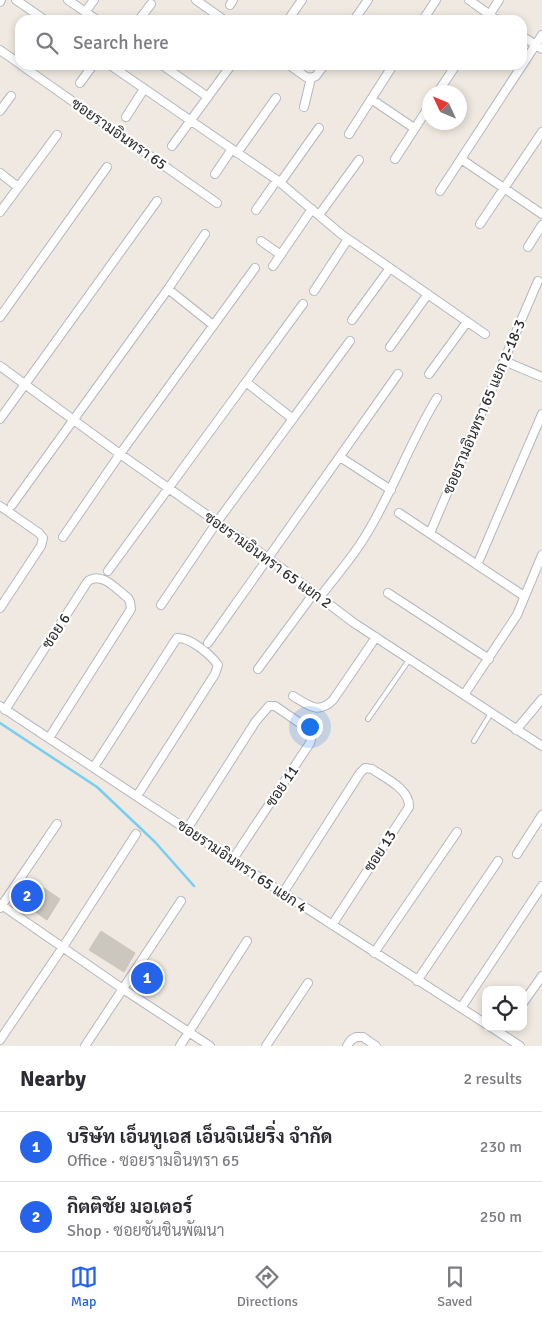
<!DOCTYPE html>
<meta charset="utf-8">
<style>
:root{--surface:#fff;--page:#f7f7f7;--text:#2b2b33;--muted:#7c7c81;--line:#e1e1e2;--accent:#2563eb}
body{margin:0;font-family:Signika,Sarabun,sans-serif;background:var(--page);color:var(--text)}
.controls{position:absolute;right:15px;bottom:15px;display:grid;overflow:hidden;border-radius:10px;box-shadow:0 2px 8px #0003}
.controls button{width:45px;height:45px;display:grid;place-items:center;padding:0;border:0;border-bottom:1px solid var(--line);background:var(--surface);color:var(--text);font:25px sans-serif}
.compass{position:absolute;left:422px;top:85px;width:45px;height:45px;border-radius:50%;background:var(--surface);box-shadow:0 2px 8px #0003;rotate:314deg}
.you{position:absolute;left:309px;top:726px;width:18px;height:18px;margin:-12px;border:4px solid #fff;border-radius:50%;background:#1a73e8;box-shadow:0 0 0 8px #1a73e833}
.badge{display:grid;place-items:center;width:32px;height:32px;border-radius:50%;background:var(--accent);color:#fff;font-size:16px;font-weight:700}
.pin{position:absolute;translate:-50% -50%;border:2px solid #fff;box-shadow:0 1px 5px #0006}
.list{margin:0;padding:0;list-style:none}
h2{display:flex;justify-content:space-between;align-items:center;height:65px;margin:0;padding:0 20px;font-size:21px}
h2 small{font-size:16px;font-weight:400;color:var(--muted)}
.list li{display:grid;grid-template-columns:32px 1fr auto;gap:15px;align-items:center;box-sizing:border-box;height:70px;padding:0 20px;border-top:1px solid var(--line)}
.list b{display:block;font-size:19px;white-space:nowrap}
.list p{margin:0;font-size:16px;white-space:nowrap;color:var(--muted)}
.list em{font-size:16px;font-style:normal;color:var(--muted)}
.icon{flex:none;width:28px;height:28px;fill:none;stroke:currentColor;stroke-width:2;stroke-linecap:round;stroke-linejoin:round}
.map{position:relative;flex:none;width:542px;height:1046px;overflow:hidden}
.search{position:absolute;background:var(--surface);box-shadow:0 2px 8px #0003;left:15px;right:15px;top:15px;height:55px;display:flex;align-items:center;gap:12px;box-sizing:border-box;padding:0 18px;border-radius:15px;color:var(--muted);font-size:19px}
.sheet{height:205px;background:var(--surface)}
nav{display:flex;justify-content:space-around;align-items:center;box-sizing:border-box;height:70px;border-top:1px solid var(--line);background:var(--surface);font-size:14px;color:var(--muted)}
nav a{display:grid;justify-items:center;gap:2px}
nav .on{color:var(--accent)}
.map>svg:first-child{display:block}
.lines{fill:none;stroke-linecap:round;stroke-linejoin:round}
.stream{stroke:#75cff0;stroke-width:2.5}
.building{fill:#cbc7bf;stroke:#cbc5ba}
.service-casing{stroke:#b4b7c1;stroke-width:6}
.minor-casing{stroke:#b4b7c1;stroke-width:10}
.service{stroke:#fff;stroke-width:4}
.minor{stroke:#fff;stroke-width:8}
.labels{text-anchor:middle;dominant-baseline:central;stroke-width:4.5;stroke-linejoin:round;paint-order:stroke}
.street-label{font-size:15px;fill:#2e2e2e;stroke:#fff}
</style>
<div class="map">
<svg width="542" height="1046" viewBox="0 0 542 1046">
<rect width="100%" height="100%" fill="#efe9e1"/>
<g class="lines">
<path class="stream" d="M0,723L97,787L155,842L194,886"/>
</g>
<path class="building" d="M44,888L60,899L47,920L31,909Z
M101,931L135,953L124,972L89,950Z
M147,962L163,972L148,994L133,984Z"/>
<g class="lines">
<g class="service-casing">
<path id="service" d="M368,719L409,660
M474,741L491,713"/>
</g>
<g class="minor-casing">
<path id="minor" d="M16,0L45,20
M68,0L97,20
M196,0L224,20
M469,0L497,20
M0,2L1,0
M230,5L233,0
M85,12L94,0
M139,20L151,4
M288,20L302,0
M354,20L368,0
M423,20L436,0
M486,20L499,0
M522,36L542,49
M0,50L20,64
M21,65L217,203
M110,65L277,180L341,234L485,334
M162,65L208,97
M289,65L306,77L311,78
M80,83L93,65
M438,92L456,65
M371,99L414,128
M304,107L311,78L316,76L324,65
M0,111L11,96
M126,117L144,89
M349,134L393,65
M172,146L229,68
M237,153L276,98
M395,159L430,105
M461,159L542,214
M0,173L18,187
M215,174L232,149
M280,183L319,128
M440,191L542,35
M256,210L277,180
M0,212L57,135
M319,215L359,160
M480,224L542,132
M261,241L281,255
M528,247L542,225
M273,266L312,209
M168,289L213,325
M314,291L348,239
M0,317L107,167
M352,320L390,268
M390,347L428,294
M504,361L542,377
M0,366L120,454L268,558L354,623L542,746
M429,374L467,322
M246,382L293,419
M0,419L157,201
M340,457L391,490
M12,505L168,289L205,234
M0,506L39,533L43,538L41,546L0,608
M399,513L524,596
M430,533L538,281
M63,537L120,454L255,268
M477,565L542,414
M108,571L303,304
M388,593L489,659
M320,597C335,577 353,557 366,535C393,491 410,442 437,398
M161,605L217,522L350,341
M208,643L398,374
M258,669L314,593
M464,695L517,615L542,555
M293,696C308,705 318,715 333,700L376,637
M0,706L283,893L486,1024
M5,710L88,581C102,571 117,590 128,598L130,602L131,609L49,738
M516,730L542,699
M94,767L173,644L177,638C190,637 211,655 218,665L215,674L137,796
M187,829L256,721L269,706H275L313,732L310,743L233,859
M517,854L542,815
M283,893L360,773L365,768L372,769C385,778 410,789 409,807L332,925
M0,904L123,989L210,1046
M0,908L57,824
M374,953L457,832
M417,981L498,861
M523,1003L542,976
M461,1008L542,886
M491,1027L520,1046
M0,1040L63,947L136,834
M85,1046L181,901
M180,1046L247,941
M266,1046L308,983
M347,1046L351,1040L356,1037H363L376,1046"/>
</g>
<use href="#service" class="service"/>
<use href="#minor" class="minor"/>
</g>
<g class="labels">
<g class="street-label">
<text transform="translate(119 134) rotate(35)">ซอยรามอินทรา 65</text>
<text transform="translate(484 407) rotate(-67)">ซอยรามอินทรา 65 แยก 2-18-3</text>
<text transform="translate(268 560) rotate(36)">ซอยรามอินทรา 65 แยก 2</text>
<text transform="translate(56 631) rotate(-57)">ซอย 6</text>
<text transform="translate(282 786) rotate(-56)">ซอย 11</text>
<text transform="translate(380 851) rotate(-57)">ซอย 13</text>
<text transform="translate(242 866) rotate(34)">ซอยรามอินทรา 65 แยก 4</text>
</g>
</g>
</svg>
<div class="controls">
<button><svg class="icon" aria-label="locate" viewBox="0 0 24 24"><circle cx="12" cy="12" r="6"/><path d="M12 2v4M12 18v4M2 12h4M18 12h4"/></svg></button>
</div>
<svg class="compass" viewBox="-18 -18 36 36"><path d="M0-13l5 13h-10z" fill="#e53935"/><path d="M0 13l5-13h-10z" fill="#7c7c81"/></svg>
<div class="you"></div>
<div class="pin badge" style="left:147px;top:978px">1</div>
<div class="pin badge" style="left:27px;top:896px">2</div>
<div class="search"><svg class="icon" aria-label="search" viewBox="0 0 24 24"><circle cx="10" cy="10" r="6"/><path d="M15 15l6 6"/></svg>Search here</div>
</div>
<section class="sheet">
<h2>Nearby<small>2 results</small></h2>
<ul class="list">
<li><span class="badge">1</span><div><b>บริษัท เอ็นทูเอส เอ็นจิเนียริ่ง จำกัด</b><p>Office · ซอยรามอินทรา 65</p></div><em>230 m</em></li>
<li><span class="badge">2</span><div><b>กิตติชัย มอเตอร์</b><p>Shop · ซอยซันชินพัฒนา</p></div><em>250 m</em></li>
</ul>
</section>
<nav>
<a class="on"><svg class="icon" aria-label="map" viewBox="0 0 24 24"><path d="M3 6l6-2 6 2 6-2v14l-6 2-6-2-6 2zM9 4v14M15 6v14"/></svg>Map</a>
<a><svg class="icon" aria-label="directions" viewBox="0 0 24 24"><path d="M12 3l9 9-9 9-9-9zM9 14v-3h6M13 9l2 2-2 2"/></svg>Directions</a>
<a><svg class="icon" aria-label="saved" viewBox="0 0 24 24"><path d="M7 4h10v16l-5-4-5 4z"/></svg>Saved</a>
</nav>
